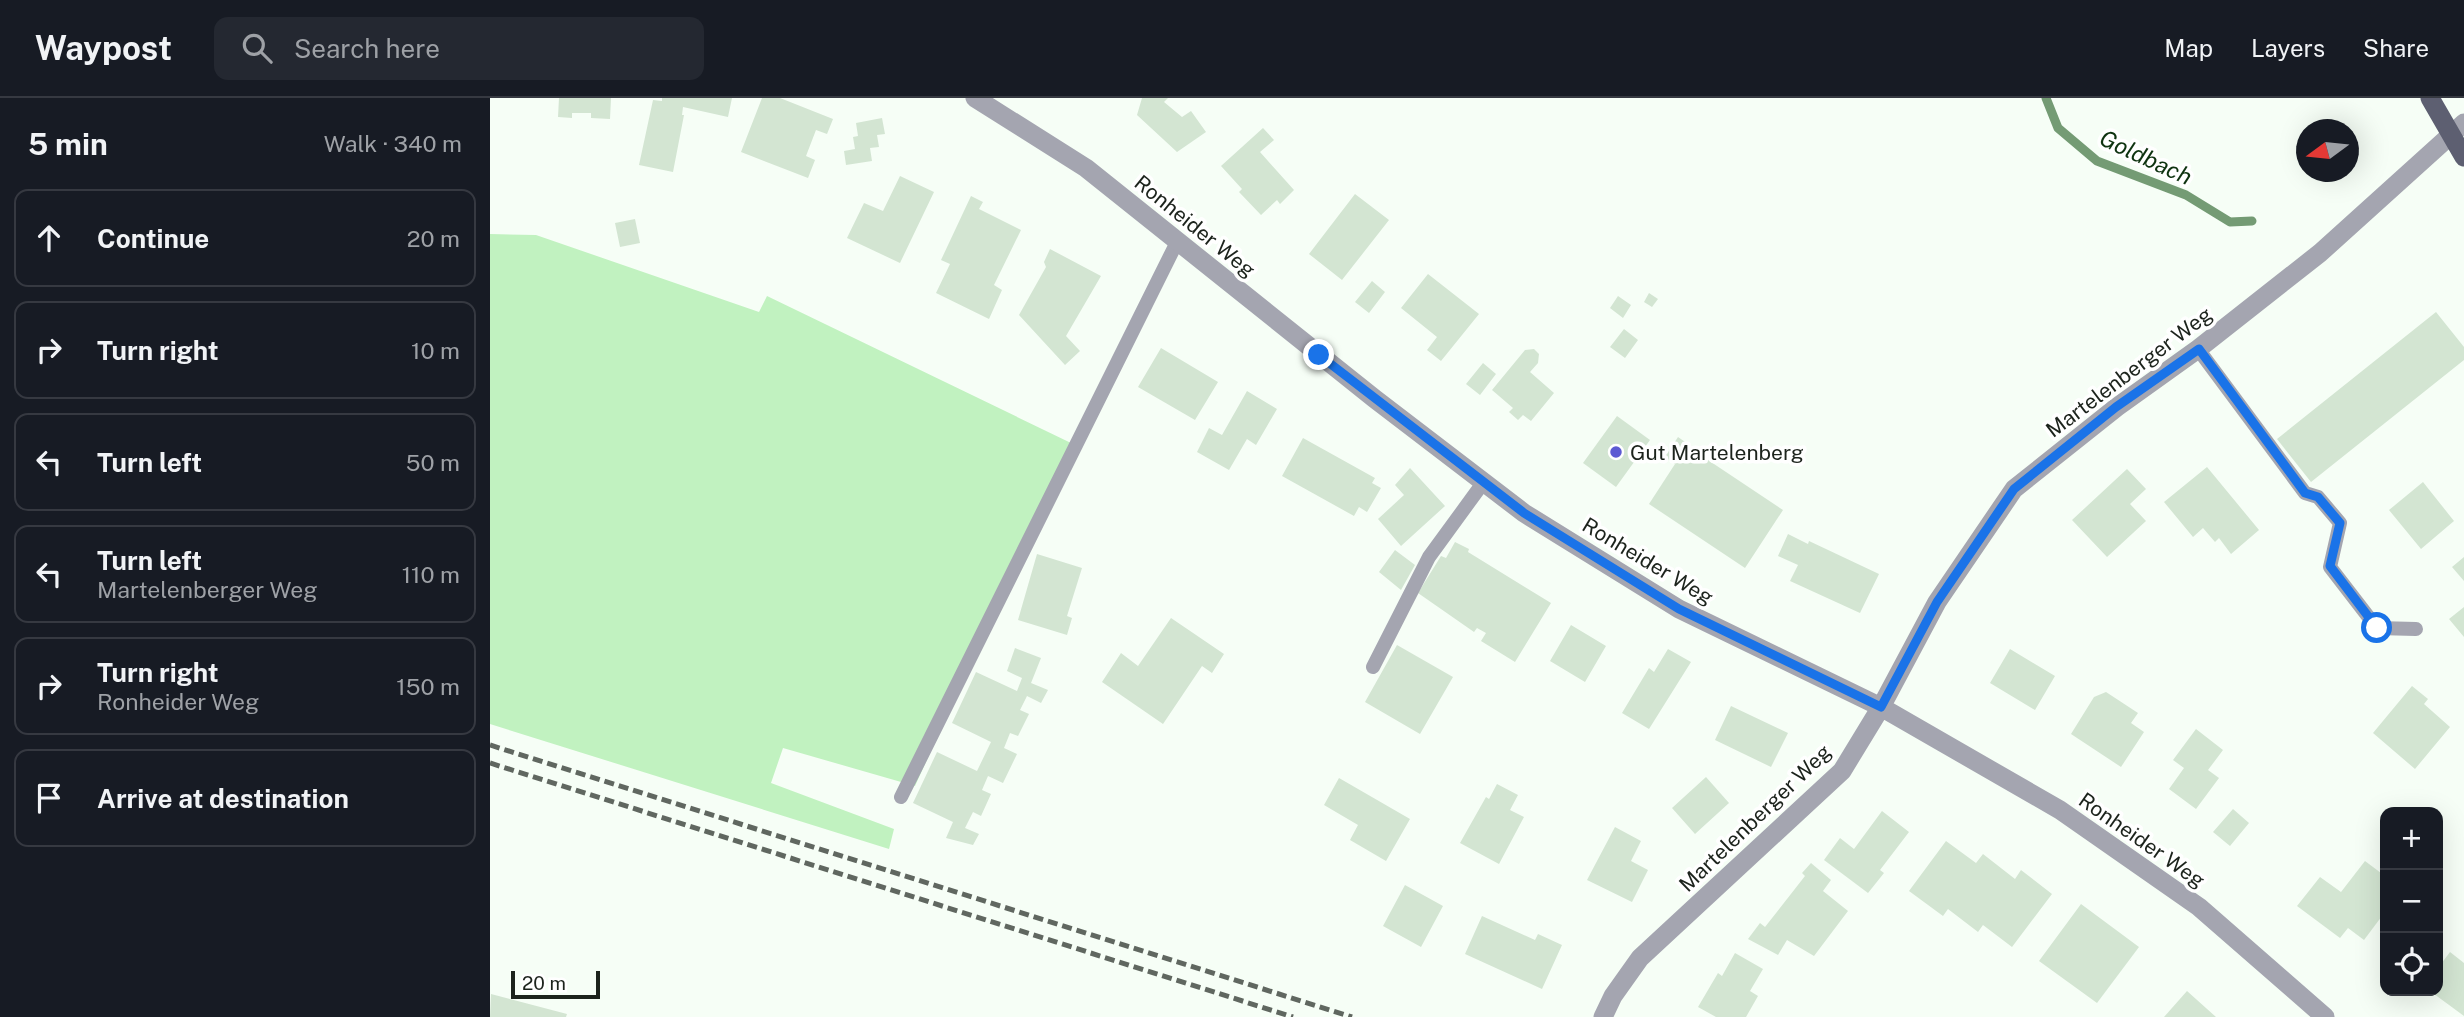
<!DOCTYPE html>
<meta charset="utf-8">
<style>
:root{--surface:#171b24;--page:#242831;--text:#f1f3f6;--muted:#9ea1a6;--line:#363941}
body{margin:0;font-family:"Public Sans",sans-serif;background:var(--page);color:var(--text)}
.controls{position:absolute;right:21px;bottom:21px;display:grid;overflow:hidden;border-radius:14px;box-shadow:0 7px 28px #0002}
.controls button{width:63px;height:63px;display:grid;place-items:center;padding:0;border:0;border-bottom:2px solid var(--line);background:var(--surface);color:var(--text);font:35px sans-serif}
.compass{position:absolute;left:1806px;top:21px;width:63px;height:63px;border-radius:50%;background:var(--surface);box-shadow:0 7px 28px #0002;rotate:255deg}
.scale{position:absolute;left:21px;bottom:18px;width:89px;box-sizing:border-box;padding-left:7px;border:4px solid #1c231c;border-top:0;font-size:19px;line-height:24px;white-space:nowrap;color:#1c231c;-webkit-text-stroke:5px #fff;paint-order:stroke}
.stop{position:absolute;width:21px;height:21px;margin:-16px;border:5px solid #1a73e8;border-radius:50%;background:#fff}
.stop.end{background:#1a73e8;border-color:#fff;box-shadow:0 2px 7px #0008}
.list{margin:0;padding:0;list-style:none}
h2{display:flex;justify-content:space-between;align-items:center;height:91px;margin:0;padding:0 28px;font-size:30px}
h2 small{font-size:23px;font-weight:400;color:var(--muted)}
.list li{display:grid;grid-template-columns:46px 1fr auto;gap:21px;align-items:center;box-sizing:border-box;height:98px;margin:0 14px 14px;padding:0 14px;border:2px solid var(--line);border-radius:14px}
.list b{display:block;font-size:26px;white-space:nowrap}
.list p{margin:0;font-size:23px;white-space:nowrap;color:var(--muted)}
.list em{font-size:23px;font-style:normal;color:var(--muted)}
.icon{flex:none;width:38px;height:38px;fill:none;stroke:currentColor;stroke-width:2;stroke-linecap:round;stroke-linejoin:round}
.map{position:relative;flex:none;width:1974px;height:919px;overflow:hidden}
header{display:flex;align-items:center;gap:42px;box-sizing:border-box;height:98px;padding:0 35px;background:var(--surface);border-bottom:2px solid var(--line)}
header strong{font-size:33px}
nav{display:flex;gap:38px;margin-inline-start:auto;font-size:24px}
.search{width:490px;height:63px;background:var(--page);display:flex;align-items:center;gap:18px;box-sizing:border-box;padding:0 24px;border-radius:14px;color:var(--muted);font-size:26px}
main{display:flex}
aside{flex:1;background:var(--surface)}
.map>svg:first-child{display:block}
.green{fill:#c1f2c0}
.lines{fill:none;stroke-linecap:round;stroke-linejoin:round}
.stream{stroke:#749b74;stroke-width:9}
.building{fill:#d3e5d2}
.service{stroke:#a4a5b0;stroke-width:14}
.minor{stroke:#a4a5b0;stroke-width:19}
.primary{stroke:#5d5f71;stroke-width:19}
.rail{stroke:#606760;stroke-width:5;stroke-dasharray:10 5;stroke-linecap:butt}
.route{stroke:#1a73e8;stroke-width:9}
.poi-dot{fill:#5d5ad3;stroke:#fff;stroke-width:2.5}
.labels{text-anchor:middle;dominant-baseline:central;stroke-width:7;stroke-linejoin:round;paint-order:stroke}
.street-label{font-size:21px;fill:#1c231c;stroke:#fff}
.poi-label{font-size:21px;fill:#1c231c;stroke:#fff;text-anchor:start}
.water-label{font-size:23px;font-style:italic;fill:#0e3310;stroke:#fff}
</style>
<header>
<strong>Waypost</strong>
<div class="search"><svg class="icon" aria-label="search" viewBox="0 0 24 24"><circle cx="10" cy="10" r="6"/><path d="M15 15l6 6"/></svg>Search here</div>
<nav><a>Map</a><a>Layers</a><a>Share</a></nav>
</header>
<main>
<aside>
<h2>5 min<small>Walk · 340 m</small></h2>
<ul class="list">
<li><svg class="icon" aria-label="ahead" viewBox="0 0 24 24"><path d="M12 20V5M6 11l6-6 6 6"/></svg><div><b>Continue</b></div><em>20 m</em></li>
<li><svg class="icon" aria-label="right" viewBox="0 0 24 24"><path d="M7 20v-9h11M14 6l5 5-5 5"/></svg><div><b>Turn right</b></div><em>10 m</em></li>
<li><svg class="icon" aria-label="left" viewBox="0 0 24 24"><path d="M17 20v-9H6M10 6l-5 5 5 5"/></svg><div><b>Turn left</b></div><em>50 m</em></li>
<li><svg class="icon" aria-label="left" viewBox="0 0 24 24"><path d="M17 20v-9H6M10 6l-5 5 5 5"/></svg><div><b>Turn left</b><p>Martelenberger Weg</p></div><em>110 m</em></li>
<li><svg class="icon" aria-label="right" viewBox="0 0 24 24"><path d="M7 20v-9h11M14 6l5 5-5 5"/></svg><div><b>Turn right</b><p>Ronheider Weg</p></div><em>150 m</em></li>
<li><svg class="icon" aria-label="arrive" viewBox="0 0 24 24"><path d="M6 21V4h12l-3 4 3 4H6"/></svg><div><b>Arrive at destination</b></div></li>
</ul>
</aside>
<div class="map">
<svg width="1974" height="919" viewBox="0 0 1974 919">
<rect width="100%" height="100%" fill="#f6fef6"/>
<path class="green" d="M0,136L46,137L269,214L277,198L581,345L425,688L293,650L281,685L404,731L399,751L0,626Z"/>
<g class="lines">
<path class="stream" d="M1556,0L1568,30L1607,63L1696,97L1740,124L1762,123"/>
</g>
<path class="building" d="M69,0H121L120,21L101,20V15H82V20L68,19Z
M172,0H242L238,19L193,9L192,17H194L183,74L149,67L163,2L172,3Z
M272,0H290L343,21L337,36L326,32L316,58L325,62L318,80L251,54Z
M652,0H678L674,4L692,19L701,13L716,34L687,54L647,17Z
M392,20L395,36L387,37L389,49L380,50L382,63L356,67L354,53L365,51L363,39L368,38L366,25Z
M773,30L784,42L770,54L804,92L790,106L787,102L771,117L749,94L752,91L731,68Z
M410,78L444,94L410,165L357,140L374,105L393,113Z
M865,96L899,122L852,182L819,156Z
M481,98L493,104L489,111L531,132L504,187L512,192L499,221L446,195L460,166L451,162Z
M145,121L150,145L130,149L125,125Z
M560,151L611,178L576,238L590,253L575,267L529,217L556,169L554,164Z
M938,176L989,216L951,263L937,252L947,239L911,210Z
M882,183L895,194L879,215L865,204Z
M1159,195L1168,201L1162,209L1154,204Z
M1128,198L1141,207L1133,220L1120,210Z
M1946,214L1974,249V262L1821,384L1787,341Z
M1134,231L1148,242L1135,260L1120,249Z
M671,250L728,284L705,322L648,289Z
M1044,251L1049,256L1048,265L1040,274L1064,295L1041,323L1033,317L1028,322L1019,314L1023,310L1002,292L1035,252Z
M993,265L1006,276L990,297L976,286Z
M757,293L787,311L766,347L757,341L739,372L707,354L719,330L732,337Z
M1127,318L1160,342L1126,389L1093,365Z
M1188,339L1198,346L1197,348L1293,412L1255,470L1159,406L1185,366L1175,359Z
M813,340L885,380L882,385L891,390L877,414L869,409L864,418L792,378Z
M1717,369L1769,432L1741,456L1729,440L1725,444L1713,430L1703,439L1674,404Z
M920,370L955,408L911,448L888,421L914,397L905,387Z
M1637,371L1656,391L1640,406L1656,423L1617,459L1582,422Z
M1933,384L1964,423L1931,451L1899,412Z
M1298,436L1318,446L1319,443L1389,476L1370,515L1300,483L1308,467L1288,458Z
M965,444L979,451L978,454L1061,505L1025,564L991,543L996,535L987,530L984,534L928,495L951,458L956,460Z
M905,452L925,467L911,492L889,474Z
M547,456L592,470L577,518L582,520L577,537L528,522Z
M1974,459V483L1962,469Z
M1974,509V539L1959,521Z
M681,520L734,556L722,575L712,568L673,626L612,584L631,555L648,568Z
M1081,527L1116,548L1095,584L1060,563Z
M907,547L963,579L930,636L875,604Z
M525,550L551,560L541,585L558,592L551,605L537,598L530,612L539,616L528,638L520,635L514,650L527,656L513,685L498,678L492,692L501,696L491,718L483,714L475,730L489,736L483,747L456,740L463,724L423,705L447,654L487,673L501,644L462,625L486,574L527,593L532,580L517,573Z
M1178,551L1201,564L1159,631L1132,615L1159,570L1164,574Z
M1520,551L1565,578L1545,612L1500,585Z
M1922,588L1938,601L1934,606L1960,629L1925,671L1883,635Z
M1616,594L1648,615L1641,625L1654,634L1631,669L1581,636L1604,599Z
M1241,608L1298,635L1281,669L1225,642Z
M1706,631L1733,652L1718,672L1729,680L1706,711L1679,691L1694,670L1683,662Z
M1216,679L1239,705L1205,736L1182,710Z
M849,680L920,721L896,763L860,742L868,727L834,707Z
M1007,686L1028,697L1020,712L1034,719L1009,766L970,745L996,699L999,701Z
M1743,711L1759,725L1740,748L1723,734Z
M1392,713L1419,734L1390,772L1394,775L1378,795L1334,762L1350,740L1364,751Z
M1125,729L1151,743L1141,763L1158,772L1142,804L1097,782Z
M1456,743L1486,765L1493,756L1525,781L1531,772L1562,796L1522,849L1493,827L1488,834L1458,811L1453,818L1419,793Z
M1875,763L1895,778V814L1874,842L1858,830L1850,840L1807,808L1830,779L1851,794Z
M1321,765L1341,782L1333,793L1358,813L1324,858L1297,842L1288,857L1258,841L1270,825L1275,829L1315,778L1312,775Z
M915,787L953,808L931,849L893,828Z
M1591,806L1649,849L1607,905L1549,863Z
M992,818L1045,842L1048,836L1072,847L1052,891L975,856Z
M1960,854L1974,865V918L1940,893H1948V870Z
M1245,855L1273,871L1260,893L1268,898L1256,919H1226L1208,909L1228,875L1232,878Z
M1697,893L1726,919H1674Z
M1,896L77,916L76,919H0Z"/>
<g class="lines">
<path class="service" d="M1708,251L1815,395L1828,399L1850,425L1840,469L1887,530L1926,531
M883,569L939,459L993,385
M411,699L688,142"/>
<path class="minor" d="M485,0L596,70L885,301L1034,415L1189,511L1391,609L1570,712L1709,809L1835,919
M1113,919L1123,898L1150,860L1352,673L1391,609L1447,504L1524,391L1627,309L1708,251L1830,155L1974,25"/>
<path class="primary" d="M1940,0L1974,59"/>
<path class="rail" d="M0,647L862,919
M0,665L803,919"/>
</g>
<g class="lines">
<path class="route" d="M829,257L1034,415L1189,511L1391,609L1447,504L1524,391L1626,309L1709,251L1815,395L1828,399L1850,425L1840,468L1887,530"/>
</g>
<circle class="poi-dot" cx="1126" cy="354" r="7"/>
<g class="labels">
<g class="street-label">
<text transform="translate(705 128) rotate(39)">Ronheider Weg</text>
<text transform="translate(1639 274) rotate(-37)">Martelenberger Weg</text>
<text transform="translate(1158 463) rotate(31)">Ronheider Weg</text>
<text transform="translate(1265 720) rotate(-44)">Martelenberger Weg</text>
<text transform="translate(1652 742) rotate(35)">Ronheider Weg</text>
</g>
<g class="poi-label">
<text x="1140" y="354">Gut Martelenberg</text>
</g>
<g class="water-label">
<text transform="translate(1656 59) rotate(25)">Goldbach</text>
</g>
</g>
</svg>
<div class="controls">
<button>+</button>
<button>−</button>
<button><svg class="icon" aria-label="locate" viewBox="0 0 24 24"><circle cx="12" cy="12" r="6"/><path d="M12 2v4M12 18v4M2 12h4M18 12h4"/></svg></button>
</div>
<svg class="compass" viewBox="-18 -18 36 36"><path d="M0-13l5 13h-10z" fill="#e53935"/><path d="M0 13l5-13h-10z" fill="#9ea1a6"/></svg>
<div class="scale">20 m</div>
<div class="stop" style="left:1887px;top:530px"></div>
<div class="stop end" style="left:829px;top:257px"></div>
</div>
</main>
